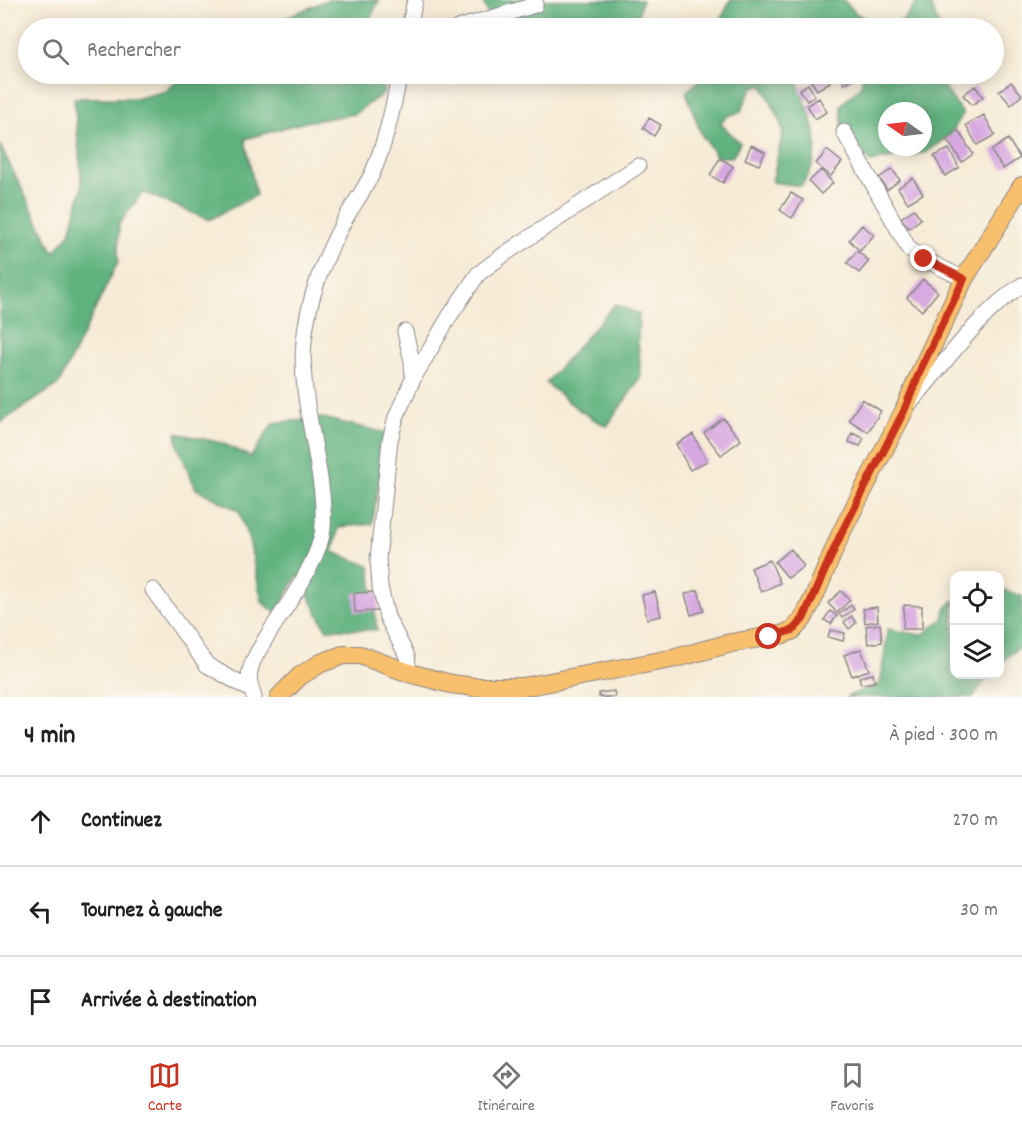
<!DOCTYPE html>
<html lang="fr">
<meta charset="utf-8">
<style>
:root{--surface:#fff;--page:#f6f6f6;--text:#202124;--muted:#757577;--line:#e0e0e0;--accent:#c8321e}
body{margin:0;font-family:Dekko,sans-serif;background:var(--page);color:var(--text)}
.controls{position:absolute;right:18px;bottom:18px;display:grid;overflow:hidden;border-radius:12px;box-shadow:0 3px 15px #0003}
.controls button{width:54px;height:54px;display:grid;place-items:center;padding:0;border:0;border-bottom:2px solid var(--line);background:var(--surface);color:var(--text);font:30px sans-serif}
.compass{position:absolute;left:878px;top:102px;width:54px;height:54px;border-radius:50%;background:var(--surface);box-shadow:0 3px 15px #0003;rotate:284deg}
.stop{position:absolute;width:18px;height:18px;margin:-14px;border:4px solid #c8321e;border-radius:50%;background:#fff}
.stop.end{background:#c8321e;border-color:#fff;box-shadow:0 2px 6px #0008}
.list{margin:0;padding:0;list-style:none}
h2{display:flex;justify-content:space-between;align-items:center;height:78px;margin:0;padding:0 24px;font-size:26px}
h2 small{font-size:20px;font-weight:400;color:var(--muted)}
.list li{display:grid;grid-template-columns:39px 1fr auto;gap:18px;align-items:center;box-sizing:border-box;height:90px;padding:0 24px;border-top:2px solid var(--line)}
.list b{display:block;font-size:22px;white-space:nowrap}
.list em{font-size:20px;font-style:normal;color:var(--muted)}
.icon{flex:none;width:33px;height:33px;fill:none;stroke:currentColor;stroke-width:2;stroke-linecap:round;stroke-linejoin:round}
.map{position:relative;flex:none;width:1022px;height:697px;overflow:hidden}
.search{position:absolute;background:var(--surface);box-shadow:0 3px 15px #0003;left:18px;right:18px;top:18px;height:66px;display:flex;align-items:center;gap:15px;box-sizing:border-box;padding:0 21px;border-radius:33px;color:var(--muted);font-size:22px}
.sheet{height:348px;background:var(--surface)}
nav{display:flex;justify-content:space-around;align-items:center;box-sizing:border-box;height:84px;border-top:2px solid var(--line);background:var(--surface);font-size:16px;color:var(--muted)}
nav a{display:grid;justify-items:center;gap:3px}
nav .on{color:var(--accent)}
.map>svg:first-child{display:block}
.forest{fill:#60b27f;stroke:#416a5d;stroke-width:1.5;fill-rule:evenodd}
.building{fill:#d7a7e1}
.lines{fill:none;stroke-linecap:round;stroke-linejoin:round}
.minor-casing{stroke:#8c8688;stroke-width:17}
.major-casing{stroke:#8c8688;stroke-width:20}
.minor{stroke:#fff;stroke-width:15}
.major{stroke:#f8bf6c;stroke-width:18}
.route{stroke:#c8321e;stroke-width:8}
</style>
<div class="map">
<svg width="1022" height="697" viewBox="0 0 1022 697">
<rect width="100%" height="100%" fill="#fbf7ec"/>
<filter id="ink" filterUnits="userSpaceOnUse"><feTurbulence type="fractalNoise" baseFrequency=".0167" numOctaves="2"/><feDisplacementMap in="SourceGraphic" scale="12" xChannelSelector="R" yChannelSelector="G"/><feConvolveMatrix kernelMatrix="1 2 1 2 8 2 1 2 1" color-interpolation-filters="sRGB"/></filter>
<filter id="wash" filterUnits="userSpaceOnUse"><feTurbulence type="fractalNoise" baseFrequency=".008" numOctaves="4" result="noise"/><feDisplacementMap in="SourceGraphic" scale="24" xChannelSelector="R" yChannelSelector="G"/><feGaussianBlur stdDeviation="1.35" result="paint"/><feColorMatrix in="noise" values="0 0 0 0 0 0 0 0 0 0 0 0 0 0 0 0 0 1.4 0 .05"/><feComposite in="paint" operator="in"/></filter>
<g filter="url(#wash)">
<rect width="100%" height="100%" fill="#f6ebd6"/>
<path class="forest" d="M327,0H379L368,24L369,28H252L271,24Z
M478,0H642L635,28H586L588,24L572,14L494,27L483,2Z
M730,0H843L857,14L885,28H717Z
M919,0H929L940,28H888L904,19Z
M183,74H380L384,93L354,114L305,122L245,139L256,195L209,220L143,192L119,224L118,262L59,384L0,423V145L54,253L70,233L82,187L74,98H139L166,91Z
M707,74H801L798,84C813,121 828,150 801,186L772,182L783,132L779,118L762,85L752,87L740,113L729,115L720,123L740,143L732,157H717L701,134L686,92Z
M863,74H935L963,114L950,135L927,152L870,162L842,126L841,105L861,86ZM887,111H923V147H887Z
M615,304L639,314L638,340L641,377L607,426C583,415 566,400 546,383Z
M323,418L387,433L372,524L339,527L333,552L370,566L377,630L326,629L298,575L276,613L262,602L250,544L239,511L196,489L178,447L176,433L222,443L251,457L273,423Z
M1000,589L1022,596V645L1000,663Z
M954,600V674L989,675L973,697H846L880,684L888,629L922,635L943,619L945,609Z"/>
<g id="blocks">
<path class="building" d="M806,74H824L830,82L817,90Z
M839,74H854L856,77L844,84Z
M1011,82L1022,95L1011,105L999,91Z
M808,84L815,96L807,101L799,90Z
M975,86L983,97L972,105L963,95Z
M819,98L827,112L815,119L807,105Z
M984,115L995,135L977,145L966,125Z
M649,118L661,125L654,136L643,128Z
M958,130L973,154L962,162L946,139Z
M1008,139L1020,158L1003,169L991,151Z
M751,145L765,152L759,165L745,159Z
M949,149L959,168L945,176L934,156Z
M827,150L842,162L831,176L816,164Z
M720,158L733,166L723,183L710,175Z
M892,169L900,180L887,190L879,178Z
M821,170L833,183L821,194L809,181Z
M913,178L923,194L908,203L898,188Z
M791,193L803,200L792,218L780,210Z
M914,209L921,219L909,228L901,218Z
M862,225L874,235L860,251L849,240Z
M857,251L869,261L859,273L847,263Z
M923,279L938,292L922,311L907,298Z
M862,399L881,411L868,432L849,420Z
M723,418L741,440L721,455L704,433Z
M852,433L864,438L860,446L849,442Z
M693,434L707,461L690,470L676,444Z
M791,549L804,566L788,578L775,562Z
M770,560L780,583L761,592L751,568Z
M698,590L704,611L691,615L685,594Z
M841,591L850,600L837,613L828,603Z
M378,592V611L355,612L354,593Z
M655,592L661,616L647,619L642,595Z
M851,605L854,609L842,618L839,614Z
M904,605L922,606V629H903Z
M877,607L878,621L865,623L863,609Z
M830,611L837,616L831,624L824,620Z
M851,616L856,623L849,629L844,622Z
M880,624L882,642L868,644L866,626Z
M830,630L845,633L843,641L828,637Z
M861,649L869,670L852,676L844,655Z
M873,674L875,682L861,684L859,677Z
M614,691L615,697H599V693Z"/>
</g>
</g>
<g filter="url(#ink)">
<use href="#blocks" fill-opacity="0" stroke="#8c8688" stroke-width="1.5"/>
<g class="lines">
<g class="minor-casing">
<path id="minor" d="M409,28L415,0
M458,28L535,5V0
M844,132L909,249L924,259L964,279
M405,332L412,361L413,379L396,417L390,440L378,559L380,587L387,617L407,656L409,673
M413,379L449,317L478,274L506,253L638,166
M911,402C947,361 977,315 1022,285
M153,590L207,665L251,690
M254,697C251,689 248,679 250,671C252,659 260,649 266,638C284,609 312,572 321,539C325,525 323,509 322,494C317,444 299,392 304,341C308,298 324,259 344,221C353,205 364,190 372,174C386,142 393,107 400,74"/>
</g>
<g class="major-casing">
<path id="major" d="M279,697L300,676L321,663L343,655H360L409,673L451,684L475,687H523L676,658L731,643L784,634L793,630L803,619L815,595L841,533L904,411L923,366L964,279L1022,186"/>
</g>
<use href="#minor" class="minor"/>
<use href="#major" class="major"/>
</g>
</g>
<g class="lines" filter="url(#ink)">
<path class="route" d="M769,637L793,630L803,619L841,534L904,411L922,366L964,279L924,259"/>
</g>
</svg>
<div class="controls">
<button><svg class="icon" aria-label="locate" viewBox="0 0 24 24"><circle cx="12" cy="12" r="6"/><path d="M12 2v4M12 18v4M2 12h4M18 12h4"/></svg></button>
<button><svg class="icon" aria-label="layers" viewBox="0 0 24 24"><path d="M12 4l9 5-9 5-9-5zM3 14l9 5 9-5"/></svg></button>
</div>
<svg class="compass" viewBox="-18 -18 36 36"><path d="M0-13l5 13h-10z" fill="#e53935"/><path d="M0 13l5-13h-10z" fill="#757577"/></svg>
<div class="stop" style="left:769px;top:637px"></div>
<div class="stop end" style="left:924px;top:259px"></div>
<div class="search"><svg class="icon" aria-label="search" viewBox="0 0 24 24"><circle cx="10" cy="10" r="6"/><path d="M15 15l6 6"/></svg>Rechercher</div>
</div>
<section class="sheet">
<h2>4 min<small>À pied · 300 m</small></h2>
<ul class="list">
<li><svg class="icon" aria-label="ahead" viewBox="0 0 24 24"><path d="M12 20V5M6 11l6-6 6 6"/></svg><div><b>Continuez</b></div><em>270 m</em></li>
<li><svg class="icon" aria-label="left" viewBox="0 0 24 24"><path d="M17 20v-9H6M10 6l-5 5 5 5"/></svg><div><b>Tournez à gauche</b></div><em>30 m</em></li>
<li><svg class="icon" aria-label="arrive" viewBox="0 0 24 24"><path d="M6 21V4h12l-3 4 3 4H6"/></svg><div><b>Arrivée à destination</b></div></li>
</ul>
</section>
<nav>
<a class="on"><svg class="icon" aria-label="map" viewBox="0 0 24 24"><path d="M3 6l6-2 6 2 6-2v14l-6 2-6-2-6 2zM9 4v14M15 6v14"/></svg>Carte</a>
<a><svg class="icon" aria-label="directions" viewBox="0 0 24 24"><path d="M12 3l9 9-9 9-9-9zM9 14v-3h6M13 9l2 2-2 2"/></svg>Itinéraire</a>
<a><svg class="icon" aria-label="saved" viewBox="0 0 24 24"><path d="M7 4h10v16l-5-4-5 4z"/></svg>Favoris</a>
</nav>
